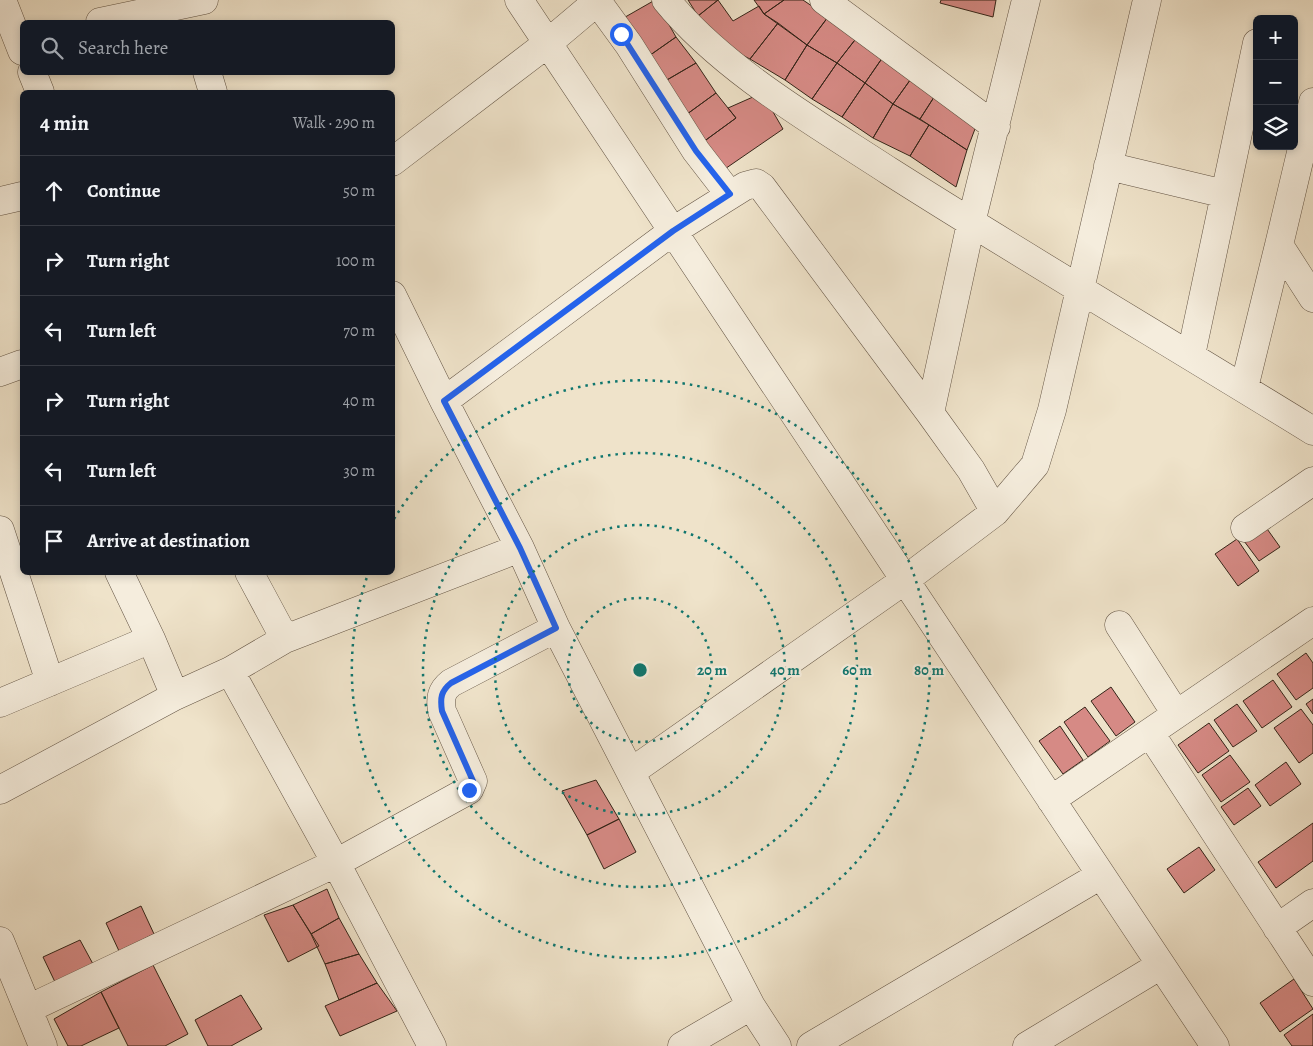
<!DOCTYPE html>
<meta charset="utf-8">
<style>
:root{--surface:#171b24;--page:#242831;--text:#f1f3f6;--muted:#9ea1a6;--line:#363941}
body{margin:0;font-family:Alegreya,serif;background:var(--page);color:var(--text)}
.controls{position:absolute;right:15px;top:15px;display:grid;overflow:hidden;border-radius:8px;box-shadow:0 2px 8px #0003}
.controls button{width:45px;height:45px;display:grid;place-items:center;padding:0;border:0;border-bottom:1px solid var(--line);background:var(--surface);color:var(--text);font:25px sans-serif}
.stop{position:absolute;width:15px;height:15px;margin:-11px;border:4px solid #2563eb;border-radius:50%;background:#fff}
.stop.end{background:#2563eb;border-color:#fff;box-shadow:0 1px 5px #0008}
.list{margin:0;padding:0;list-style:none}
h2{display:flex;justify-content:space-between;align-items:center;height:65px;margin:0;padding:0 20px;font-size:21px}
h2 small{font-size:16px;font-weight:400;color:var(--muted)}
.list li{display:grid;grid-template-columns:32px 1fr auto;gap:15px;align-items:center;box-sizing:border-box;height:70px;padding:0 20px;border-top:1px solid var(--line)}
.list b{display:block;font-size:19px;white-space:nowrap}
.list em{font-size:16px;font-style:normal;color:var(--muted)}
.icon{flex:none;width:28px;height:28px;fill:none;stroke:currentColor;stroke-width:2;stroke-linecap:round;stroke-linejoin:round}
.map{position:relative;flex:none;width:1313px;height:1046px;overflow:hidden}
.search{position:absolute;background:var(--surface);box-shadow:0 2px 8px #0003;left:20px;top:20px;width:375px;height:55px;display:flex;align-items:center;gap:12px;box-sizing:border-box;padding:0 18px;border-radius:8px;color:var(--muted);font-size:19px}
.panel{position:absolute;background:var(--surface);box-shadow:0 2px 8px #0003;left:20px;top:90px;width:375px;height:485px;border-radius:8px}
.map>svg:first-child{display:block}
.building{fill:#d68a85;stroke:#342418}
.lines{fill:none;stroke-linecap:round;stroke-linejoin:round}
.minor-casing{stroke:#635444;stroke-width:29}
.minor{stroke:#f5eddd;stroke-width:28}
.route{stroke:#2563eb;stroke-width:6}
.ring{fill:none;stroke:#0f766e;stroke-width:2.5;stroke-dasharray:2.5 5}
.centre{fill:#0f766e;stroke:#f5eddd;stroke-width:2.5}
.ring-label{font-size:15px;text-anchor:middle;font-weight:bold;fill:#0f766e;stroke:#f5eddd;stroke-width:4.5;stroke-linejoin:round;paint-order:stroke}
</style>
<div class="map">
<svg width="1313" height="1046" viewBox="0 0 1313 1046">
<rect width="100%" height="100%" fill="#efe3ca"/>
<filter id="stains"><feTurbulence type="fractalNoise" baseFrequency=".004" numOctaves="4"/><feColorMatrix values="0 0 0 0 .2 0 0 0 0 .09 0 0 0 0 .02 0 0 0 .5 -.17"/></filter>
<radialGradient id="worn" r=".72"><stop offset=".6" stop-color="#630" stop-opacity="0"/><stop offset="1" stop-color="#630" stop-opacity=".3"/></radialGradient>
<path class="building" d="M655,0L676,37L646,58L620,20Z
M688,0H718L698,16Z
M718,0L733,21L759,6L764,14L778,23L750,59L718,43L698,16Z
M754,0H784L764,14Z
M784,0H803L828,17L807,45L764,14Z
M941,0H996L993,17L940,3Z
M828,17L858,36L837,63L807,45Z
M778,23L807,45L785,80L750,59Z
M858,36L885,54L865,83L837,63Z
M676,37L696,63L660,84L646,58Z
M807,45L837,63L812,99L785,80Z
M885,54L913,76L893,104L865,83Z
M696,63L716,93L683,117L660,84Z
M837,63L865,83L842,117L812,99Z
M913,76L936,94L920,119L893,104Z
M865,83L893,104L873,138L842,117Z
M716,93L736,118L699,145L683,117Z
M762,93L783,129L719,173L699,145L736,118L728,108Z
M936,94L978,121L967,150L920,119Z
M893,104L929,125L910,156L873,138Z
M929,125L967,150L956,187L910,156Z
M1265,526L1280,547L1259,561L1244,541Z
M1237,539L1259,571L1238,586L1215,554Z
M1306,653L1313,663V688L1296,700L1277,674Z
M1273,680L1292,707L1262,728L1243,701Z
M1111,687L1135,722L1116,736L1091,701Z
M1313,699V714L1306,704Z
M1237,704L1257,731L1233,747L1214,720Z
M1085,707L1110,741L1088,757L1064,722Z
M1301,709L1313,725V753L1299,763L1274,728Z
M1209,723L1229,751L1198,773L1178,745Z
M1060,726L1083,760L1063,774L1039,741Z
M1230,755L1250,782L1221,802L1202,775Z
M1286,762L1301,784L1270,806L1255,785Z
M596,780L619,819L587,835L562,791Z
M1248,788L1261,806L1234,825L1221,807Z
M619,819L636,852L604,869L587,835Z
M1313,823V861L1276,888L1258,862Z
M1199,847L1215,870L1184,893L1167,869Z
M327,889L339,918L311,934L293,905Z
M293,905L319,946L288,962L264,915Z
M141,906L154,934L119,951L106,923Z
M339,918L359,954L325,964L311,934Z
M80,940L93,964L55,982L43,957Z
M359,954L377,983L339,1000L325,964Z
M153,965L188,1034L165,1046H128L101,992Z
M1294,979L1313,1009L1280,1032L1260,1003Z
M377,983L397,1011L340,1036L325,1006Z
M101,992L119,1028L81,1046H68L54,1019Z
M241,995L262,1029L231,1046H208L195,1020Z
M1313,1014V1046H1292L1284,1035Z"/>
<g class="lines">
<g class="minor-casing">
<path id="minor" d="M2,0L22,51
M519,0L1215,1046
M666,0C723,70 814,122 889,171C1029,260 1172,344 1313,431
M824,0L996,127
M597,1L629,45L696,151L730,195
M100,22L204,0
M32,72L40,92
M207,72L213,92
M1313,102L1279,245L1313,298
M392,162L548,43L599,0
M1108,166L1225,194
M0,201L22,196
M392,295L444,401L520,548L556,628L751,1006L777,1046
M1191,355L1257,43
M0,372L22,364
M1244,388L1279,245
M444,401L673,231L745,186L756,183L762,187L930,413L971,470L995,512
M930,413L971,223L1026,0
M1245,528L1313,481
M0,530L50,682
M119,572L151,639L175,696
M249,572L285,639
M1119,625L1176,714
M230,671L336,863L432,1046
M0,703L151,639
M1150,733L1313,982
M631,772L905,580L995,512L1035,465L1052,410L1147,0
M0,790L175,696L230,671L285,639L520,548
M1051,800L1313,621
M1277,928L1313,903
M0,941L43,1046
M28,1009L336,863L469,790L473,781L442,711C440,698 441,691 451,683L556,628
M682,1046L751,1006
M811,1046L1101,875
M1027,1046L1161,965"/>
</g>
<use href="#minor" class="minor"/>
</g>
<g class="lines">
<path class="route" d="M469,790L473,781L442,711C440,698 441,691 451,683L556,628L520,548L444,401L673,231L730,194L696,151L621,34"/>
</g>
<g class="ring">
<circle cx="640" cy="670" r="72"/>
<circle cx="640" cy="670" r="145"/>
<circle cx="640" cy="670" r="217"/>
<path d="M394 519A289 289 0 1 1 368 574"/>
</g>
<circle cx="640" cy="670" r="8" class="centre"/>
<g class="ring-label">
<text x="712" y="675">20 m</text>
<text x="785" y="675">40 m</text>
<text x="857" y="675">60 m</text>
<text x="929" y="675">80 m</text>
</g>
<rect width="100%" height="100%" filter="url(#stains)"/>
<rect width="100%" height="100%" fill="url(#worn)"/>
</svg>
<div class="controls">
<button>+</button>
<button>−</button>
<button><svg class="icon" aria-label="layers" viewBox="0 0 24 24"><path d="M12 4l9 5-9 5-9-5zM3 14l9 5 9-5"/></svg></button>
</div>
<div class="stop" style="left:621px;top:34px"></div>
<div class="stop end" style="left:469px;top:790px"></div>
<div class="search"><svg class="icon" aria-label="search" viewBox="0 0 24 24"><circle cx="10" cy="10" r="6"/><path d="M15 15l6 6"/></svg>Search here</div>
<section class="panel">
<h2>4 min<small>Walk · 290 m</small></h2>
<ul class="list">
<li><svg class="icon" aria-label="ahead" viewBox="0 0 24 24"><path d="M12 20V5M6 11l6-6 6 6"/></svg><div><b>Continue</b></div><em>50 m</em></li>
<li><svg class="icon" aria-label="right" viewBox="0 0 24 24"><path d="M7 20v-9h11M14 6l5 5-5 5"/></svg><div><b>Turn right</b></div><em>100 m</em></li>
<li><svg class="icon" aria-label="left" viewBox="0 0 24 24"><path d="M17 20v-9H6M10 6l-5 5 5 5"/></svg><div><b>Turn left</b></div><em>70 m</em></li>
<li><svg class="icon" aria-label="right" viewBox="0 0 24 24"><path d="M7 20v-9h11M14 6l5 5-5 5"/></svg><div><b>Turn right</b></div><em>40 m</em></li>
<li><svg class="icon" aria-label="left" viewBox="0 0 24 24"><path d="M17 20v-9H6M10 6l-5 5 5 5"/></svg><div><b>Turn left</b></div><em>30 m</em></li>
<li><svg class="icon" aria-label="arrive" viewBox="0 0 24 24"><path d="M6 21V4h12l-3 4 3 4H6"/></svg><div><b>Arrive at destination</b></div></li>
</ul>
</section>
</div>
